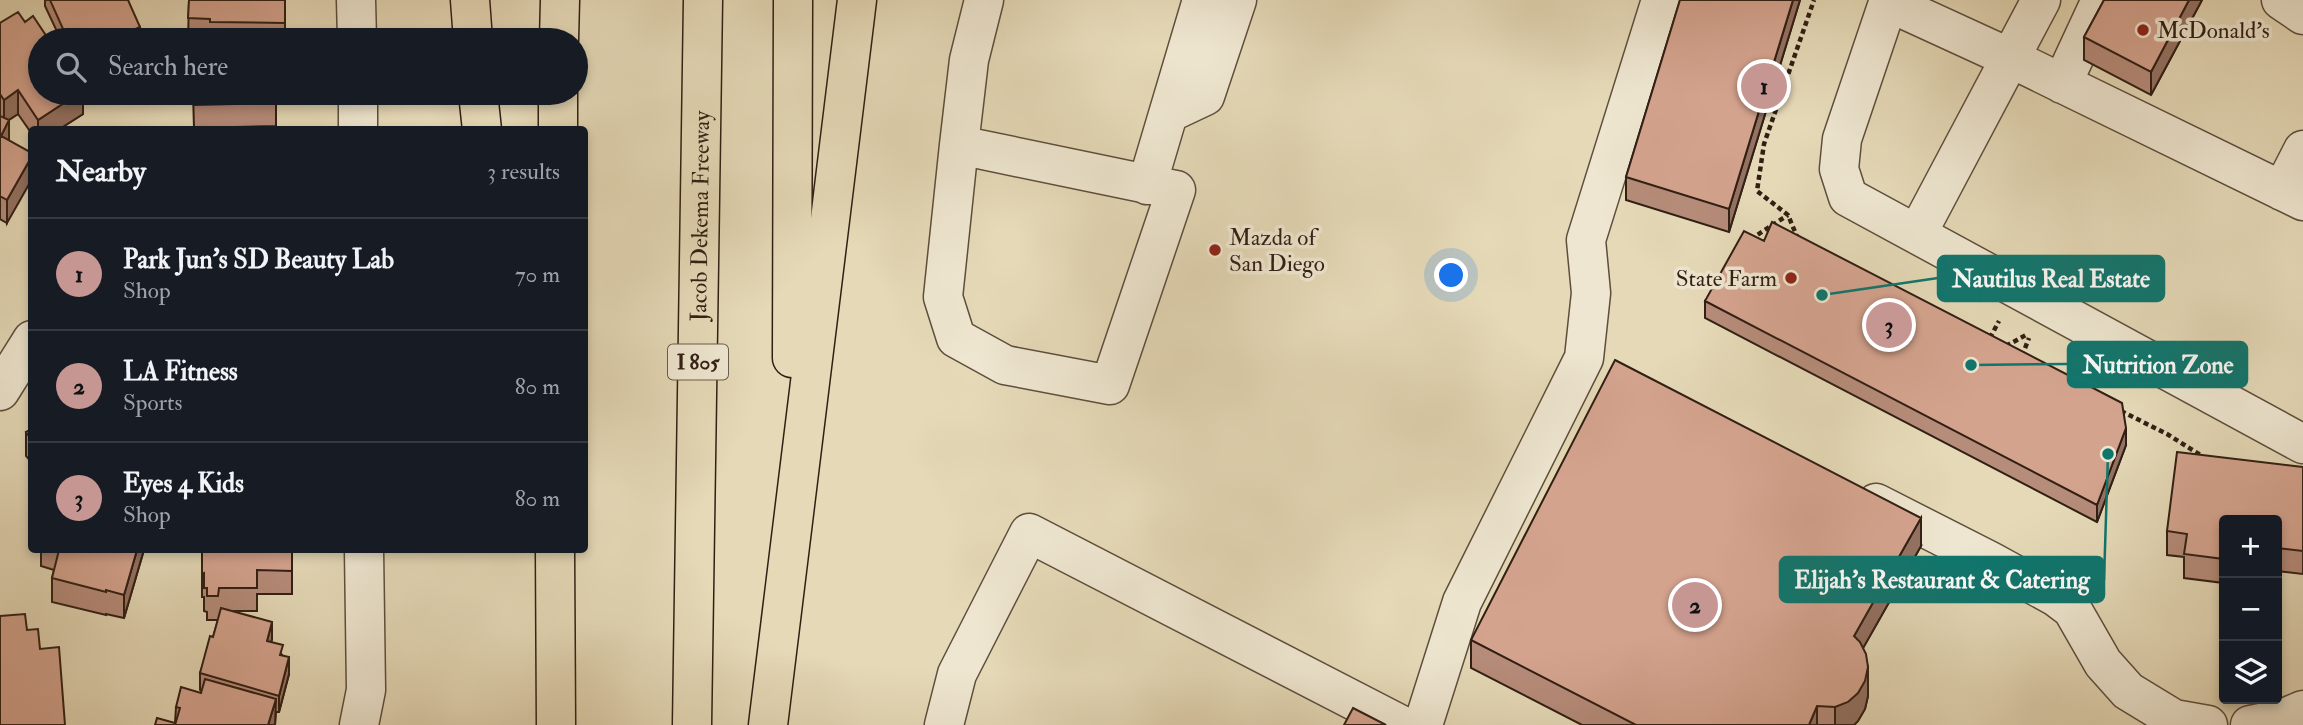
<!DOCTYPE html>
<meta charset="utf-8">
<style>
:root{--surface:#171b24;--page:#242831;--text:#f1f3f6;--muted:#9ea1a6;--line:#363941;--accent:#c59692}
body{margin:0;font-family:"IM FELL Double Pica",serif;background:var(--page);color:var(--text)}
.controls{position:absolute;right:21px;bottom:21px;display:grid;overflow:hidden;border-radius:7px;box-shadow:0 4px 10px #0003}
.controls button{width:63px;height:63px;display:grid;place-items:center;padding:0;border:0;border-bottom:2px solid var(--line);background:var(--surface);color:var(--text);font:35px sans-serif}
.you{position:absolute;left:1452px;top:276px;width:24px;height:24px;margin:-18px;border:5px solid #fff;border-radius:50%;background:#1a73e8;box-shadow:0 0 0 10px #1a73e833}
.badge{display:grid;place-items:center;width:46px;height:46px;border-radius:50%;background:var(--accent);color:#111;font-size:23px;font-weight:700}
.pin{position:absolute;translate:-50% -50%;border:4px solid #fff;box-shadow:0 2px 7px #0006}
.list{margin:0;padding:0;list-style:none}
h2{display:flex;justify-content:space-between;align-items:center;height:91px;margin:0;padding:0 28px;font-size:30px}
h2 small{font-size:23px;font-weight:400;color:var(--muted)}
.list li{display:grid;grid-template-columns:46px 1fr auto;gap:21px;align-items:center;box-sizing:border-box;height:112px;padding:0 28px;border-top:2px solid var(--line)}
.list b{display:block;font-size:26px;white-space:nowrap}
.list p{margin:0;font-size:23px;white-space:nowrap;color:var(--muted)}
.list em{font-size:23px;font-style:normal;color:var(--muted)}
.icon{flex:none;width:38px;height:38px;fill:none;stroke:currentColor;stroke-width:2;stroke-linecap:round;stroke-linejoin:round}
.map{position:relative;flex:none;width:2303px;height:725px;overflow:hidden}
.search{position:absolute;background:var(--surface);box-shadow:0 4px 10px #0003;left:28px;top:28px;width:560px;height:77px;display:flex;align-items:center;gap:18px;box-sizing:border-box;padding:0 24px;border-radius:38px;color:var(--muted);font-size:26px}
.panel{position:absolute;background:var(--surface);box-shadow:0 4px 10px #0003;left:28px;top:126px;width:560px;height:427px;border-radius:7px}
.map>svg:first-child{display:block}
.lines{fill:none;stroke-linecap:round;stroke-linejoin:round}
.minor-casing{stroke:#5e4e3d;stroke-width:41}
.highway-casing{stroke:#311f14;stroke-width:41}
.path{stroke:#311f14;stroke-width:4.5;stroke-dasharray:5 3.5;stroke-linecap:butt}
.minor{stroke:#eee6d0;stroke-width:38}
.highway{stroke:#e5d9b7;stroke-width:38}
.wall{fill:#b68c7a;stroke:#311f14;stroke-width:2}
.shaded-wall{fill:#947263;stroke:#311f14;stroke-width:2}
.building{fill:#d4a38e;stroke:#311f14;stroke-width:2}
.poi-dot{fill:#8f2418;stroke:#eee6d0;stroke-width:2.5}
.labels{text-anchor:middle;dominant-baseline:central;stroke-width:7;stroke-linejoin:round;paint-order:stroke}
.shield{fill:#eee6d0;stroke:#6a5b4c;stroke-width:2}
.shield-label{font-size:21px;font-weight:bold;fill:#311f14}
.poi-label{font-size:23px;fill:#311f14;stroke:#eee6d0;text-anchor:start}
.street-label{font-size:23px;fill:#311f14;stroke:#eee6d0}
.leader{fill:none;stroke:#0f766e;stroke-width:2.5}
.callout-dot{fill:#0f766e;stroke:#eee6d0;stroke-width:2.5}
.callout{fill:#0f766e;stroke:#0f766e;stroke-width:2.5}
.callout-label{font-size:24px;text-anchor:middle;font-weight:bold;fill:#fff}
</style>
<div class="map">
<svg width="2303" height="725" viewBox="0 0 2303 725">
<rect width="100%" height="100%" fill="#e5d9b7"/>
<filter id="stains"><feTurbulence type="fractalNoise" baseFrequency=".00286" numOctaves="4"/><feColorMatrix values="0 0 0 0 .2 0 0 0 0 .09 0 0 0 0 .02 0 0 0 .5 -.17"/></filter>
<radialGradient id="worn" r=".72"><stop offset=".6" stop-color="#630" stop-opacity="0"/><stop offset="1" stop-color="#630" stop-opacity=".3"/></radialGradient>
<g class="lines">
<g class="minor-casing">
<path id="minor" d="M356,0L357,40
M1889,0L1842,139L1839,169L1848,197L2303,444
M2281,0L2303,15
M1888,2L2010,58L2303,201
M2062,84L2101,0
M358,93V130
M1169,113L1205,96L1237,0
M959,145L943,297L956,338L1005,365L1110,385L1176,190L959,145L969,60L984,0
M1147,185L1202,0
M2282,191L2303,150
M1917,234L2041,0
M0,391L32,340
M1876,503L1990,561L2056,597L2072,609L2103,663L2128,691L2174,719L2208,725
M359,725L366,690L364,550
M944,725L957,674L1029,533L1401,725
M1423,725L1462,602L1584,358L1591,293L1586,240L1661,0
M2250,725L2284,718L2303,710"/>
</g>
<g class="highway-casing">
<g id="highway">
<path d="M470,0L473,40"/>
<path d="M559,40L560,0"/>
<path d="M478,93L482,130"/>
<path d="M558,130V93"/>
<path d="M792,358L793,0"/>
<path d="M555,550L556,725"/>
<path id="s1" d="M692,725L703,0"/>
<path d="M768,725L857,0"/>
</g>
</g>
<path class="path" d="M1798,239L1788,215L1757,191L1764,144L1814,0
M1754,242L1757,235L1788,215
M1990,338L1999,321
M2006,346L2026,335
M2022,356L2029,338
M2121,411L2167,434L2202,456"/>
<use href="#minor" class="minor"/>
<use href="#highway" class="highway"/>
</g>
<path class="wall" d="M45,0H128L140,40H61L45,6Z
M189,0H285V31L291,40H188Z
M1680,0H1800L1729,232L1626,200V177Z
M2104,0H2202L2151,95L2084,60V37Z
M25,22L83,93V114L58,130H32V134L18,114L9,120L7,223L0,219V23Z
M193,93H292V95L276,96V126L194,128Z
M1705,301L2126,445L2097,522L1705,318Z
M32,429V463L26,456V432Z
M2303,467V574L2277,571V520H2224V583L2184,578V557L2167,555V531Z
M1921,546L1863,648L1868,696L1865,709L1858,721L1854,725H1582L1471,668V640Z
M41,550H143V553L124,618L106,614V615L52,602V578L54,570L41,566Z
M202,550H292V594H257V611H234L272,639L271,642L283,656L289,674L279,712H276L275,725H155L175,723L176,707L201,693L202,691L200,690V673L213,637L218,620H207V612L204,611V597H202Z"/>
<path class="shaded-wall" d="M1793,0H1800L1729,232V209Z
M2189,0H2202L2151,95V72Z
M140,27V40H112V39Z
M18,90V114L4,123V100Z
M79,93H83V114L58,130H38V120Z
M9,120V144L1,136Z
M32,156V179L7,223V200Z
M2126,428V445L2097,522V505Z
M1921,518V546L1854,664V636Z
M137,550H143V553L124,618V595Z
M272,622V639L267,658V641Z
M289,657V674L279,712V696Z
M1868,667V696L1865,709L1858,721L1854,725H1835V707Z
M276,699L275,725H268Z
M1817,706V725H1809Z"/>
<path class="building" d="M50,0H128L140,27L112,39L113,40H68Z
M189,0H285V23L210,22V19L188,18Z
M1680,0H1793L1729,209L1626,177Z
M2104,0H2189L2151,72L2084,37Z
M18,12L25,22L33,16L49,40H40V93H79L38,120L18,90L4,100L0,94V23Z
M291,31V40H192V37H209V33Z
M194,93H276V103L194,105Z
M0,116L9,120L1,136L32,153V156L7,200L0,196Z
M1772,222L2122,403L2126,428L2097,505L1705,301L1744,231L1764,241Z
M1615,360L1921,518L1854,636L1860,642L1866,654L1868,667L1865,681L1858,693L1848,702L1835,707L1817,706L1809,725H1636L1471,640Z
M32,429V440L26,432Z
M2177,452L2303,467V551L2277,548V520H2224V559L2184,554L2187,534L2167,531Z
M59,550H137L124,595L106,590V592L52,578Z
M202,550H292V571L257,570V588H219L218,596H207V588H204V573L202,574Z
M221,608L272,622L267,641L283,645L280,655L289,657L279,696L200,673L210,636L213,637Z
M25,614L27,630L38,629L40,649L59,647L65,725H0V616Z
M205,679L276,699L268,725H175L180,708L176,707L181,687L201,693Z
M1353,708L1386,725H1344Z
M157,718L175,723V725H155Z"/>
<g class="poi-dot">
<circle cx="2143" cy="30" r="7"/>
<circle cx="1215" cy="250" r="7"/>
<circle cx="1791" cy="278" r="7"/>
</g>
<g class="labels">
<rect class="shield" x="668" y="344.5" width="60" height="35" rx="5"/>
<g class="shield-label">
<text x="698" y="362">I 805</text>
</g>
<g class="poi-label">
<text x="2157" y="30">McDonald's</text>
<text x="1229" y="237">Mazda of<tspan x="1229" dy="26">San Diego</tspan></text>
<text x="1777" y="278" text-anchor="end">State Farm</text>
</g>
<g class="street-label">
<text stroke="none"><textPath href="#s1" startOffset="509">Jacob Dekema Freeway</textPath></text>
</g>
</g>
<path class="leader" d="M1822 295L1938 278M1971 365L2068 364M2108 454L2104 580"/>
<g class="callout-dot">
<circle cx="1822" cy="295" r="7"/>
<circle cx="1971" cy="365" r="7"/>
<circle cx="2108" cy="454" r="7"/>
</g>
<g class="callout">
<rect x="1938" y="256" width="226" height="45" rx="7"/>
<rect x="2068" y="342" width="179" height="45" rx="7"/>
<rect x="1780" y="557" width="324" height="45" rx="7"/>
</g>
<g class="callout-label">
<text x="2051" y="287">Nautilus Real Estate</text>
<text x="2158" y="373">Nutrition Zone</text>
<text x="1942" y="588">Elijah's Restaurant &amp; Catering</text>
</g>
<rect width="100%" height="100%" filter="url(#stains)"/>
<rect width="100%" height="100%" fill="url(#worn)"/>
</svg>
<div class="controls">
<button>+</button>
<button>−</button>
<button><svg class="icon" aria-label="layers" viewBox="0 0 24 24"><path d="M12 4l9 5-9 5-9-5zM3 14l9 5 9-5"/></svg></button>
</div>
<div class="you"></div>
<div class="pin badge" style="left:1764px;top:86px">1</div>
<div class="pin badge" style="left:1695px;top:605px">2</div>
<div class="pin badge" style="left:1889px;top:325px">3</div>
<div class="search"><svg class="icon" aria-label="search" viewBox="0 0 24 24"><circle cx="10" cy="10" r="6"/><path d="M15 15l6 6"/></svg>Search here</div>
<section class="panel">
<h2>Nearby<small>3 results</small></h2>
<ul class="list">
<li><span class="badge">1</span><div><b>Park Jun's SD Beauty Lab</b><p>Shop</p></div><em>70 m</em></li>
<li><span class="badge">2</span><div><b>LA Fitness</b><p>Sports</p></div><em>80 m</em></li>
<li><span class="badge">3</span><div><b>Eyes 4 Kids</b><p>Shop</p></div><em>80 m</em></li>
</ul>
</section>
</div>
